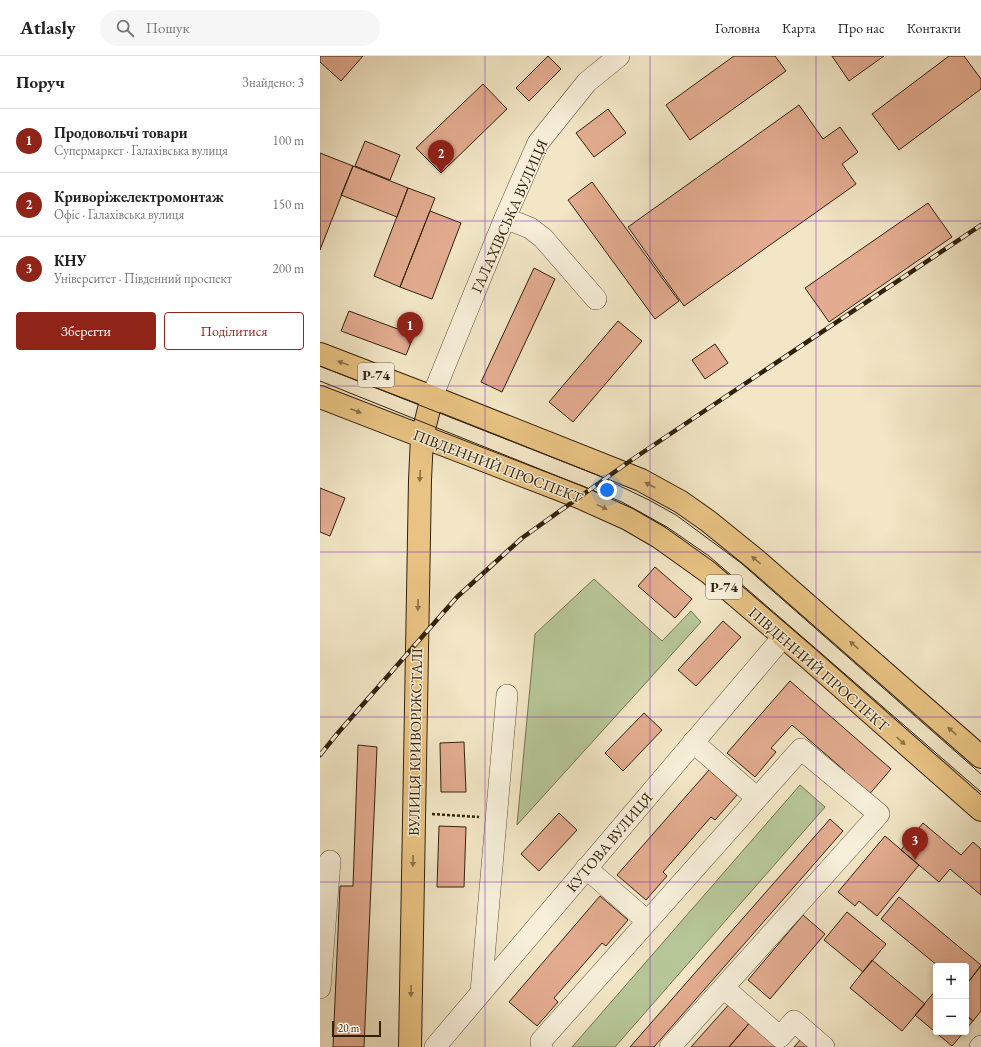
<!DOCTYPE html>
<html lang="uk">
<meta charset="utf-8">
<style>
:root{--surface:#fff;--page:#f6f6f6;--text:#222;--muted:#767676;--line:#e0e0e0;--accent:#8f2418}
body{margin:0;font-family:"EB Garamond",serif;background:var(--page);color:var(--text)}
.controls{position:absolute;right:12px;bottom:12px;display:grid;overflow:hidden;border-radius:4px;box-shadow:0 2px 6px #0003}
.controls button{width:36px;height:36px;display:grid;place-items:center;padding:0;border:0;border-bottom:1px solid var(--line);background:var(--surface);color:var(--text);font:20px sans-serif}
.scale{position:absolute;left:12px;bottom:10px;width:49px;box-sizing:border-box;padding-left:4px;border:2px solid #31210c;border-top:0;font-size:11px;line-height:14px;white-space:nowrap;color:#31210c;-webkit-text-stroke:3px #f7efda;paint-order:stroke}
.you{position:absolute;left:287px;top:434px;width:14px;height:14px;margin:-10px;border:3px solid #fff;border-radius:50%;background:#1a73e8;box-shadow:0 0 0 6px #1a73e833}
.badge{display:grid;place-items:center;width:26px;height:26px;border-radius:50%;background:var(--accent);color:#fff;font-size:13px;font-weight:700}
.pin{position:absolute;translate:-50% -33px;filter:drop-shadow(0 1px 2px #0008)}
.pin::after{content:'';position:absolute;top:21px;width:14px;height:12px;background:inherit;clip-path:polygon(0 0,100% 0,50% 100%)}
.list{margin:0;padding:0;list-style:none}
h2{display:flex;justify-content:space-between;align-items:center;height:52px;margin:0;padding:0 16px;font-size:17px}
h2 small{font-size:13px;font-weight:400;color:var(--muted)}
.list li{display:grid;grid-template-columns:26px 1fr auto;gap:12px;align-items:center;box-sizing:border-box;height:64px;padding:0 16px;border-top:1px solid var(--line)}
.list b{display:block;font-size:15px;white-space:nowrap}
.list p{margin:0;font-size:13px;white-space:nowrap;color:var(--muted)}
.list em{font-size:13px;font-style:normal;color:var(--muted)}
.actions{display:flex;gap:8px;padding:12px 16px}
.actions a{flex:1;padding:9px 0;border:1px solid var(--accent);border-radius:4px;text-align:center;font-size:14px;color:var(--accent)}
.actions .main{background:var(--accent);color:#fff}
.icon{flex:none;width:22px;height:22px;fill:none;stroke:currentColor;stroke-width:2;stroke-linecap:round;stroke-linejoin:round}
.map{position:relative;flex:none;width:661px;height:991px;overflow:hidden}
header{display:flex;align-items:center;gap:24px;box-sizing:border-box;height:56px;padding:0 20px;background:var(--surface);border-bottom:1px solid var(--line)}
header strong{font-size:19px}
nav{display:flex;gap:22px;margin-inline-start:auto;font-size:14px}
.search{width:280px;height:36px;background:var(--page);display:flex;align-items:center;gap:10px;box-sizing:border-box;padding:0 14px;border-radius:22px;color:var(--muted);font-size:15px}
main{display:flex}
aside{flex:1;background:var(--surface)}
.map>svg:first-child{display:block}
.green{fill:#b7c698;stroke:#747452}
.building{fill:#e3ac90;stroke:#31210c}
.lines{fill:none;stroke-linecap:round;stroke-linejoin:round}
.minor-casing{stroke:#61523a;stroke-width:22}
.major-casing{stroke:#31210c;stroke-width:24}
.path{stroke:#31210c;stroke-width:2.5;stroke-dasharray:3 2;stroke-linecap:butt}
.minor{stroke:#f7efda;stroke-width:21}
.major{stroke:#e9c383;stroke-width:22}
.tram{stroke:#31210c;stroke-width:1}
.rail-casing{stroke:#31210c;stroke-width:4.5}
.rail{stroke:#f7efda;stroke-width:3;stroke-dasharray:9;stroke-linecap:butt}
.oneway{fill:#8d7248}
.grid{fill:none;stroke:#7b2cbf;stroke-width:1;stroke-opacity:0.55}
.labels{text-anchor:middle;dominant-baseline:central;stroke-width:3;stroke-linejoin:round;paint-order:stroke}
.shield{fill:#f7efda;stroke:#6c5f4a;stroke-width:1}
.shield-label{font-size:14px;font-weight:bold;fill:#31210c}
.street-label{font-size:15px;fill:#31210c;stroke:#f7efda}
</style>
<header>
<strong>Atlasly</strong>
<div class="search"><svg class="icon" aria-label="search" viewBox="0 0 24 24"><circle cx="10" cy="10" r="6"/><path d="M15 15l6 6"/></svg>Пошук</div>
<nav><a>Головна</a><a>Карта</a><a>Про нас</a><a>Контакти</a></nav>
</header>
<main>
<aside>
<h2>Поруч<small>Знайдено: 3</small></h2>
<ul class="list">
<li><span class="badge">1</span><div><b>Продовольчі товари</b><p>Супермаркет · Галахівська вулиця</p></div><em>100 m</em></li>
<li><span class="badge">2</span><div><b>Криворіжелектромонтаж</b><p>Офіс · Галахівська вулиця</p></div><em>150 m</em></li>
<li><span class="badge">3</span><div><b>КНУ</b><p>Університет · Південний проспект</p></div><em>200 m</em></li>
</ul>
<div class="actions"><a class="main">Зберегти</a><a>Поділитися</a></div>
</aside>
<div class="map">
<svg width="661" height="991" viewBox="0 0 661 991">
<rect width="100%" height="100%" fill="#f2e6c6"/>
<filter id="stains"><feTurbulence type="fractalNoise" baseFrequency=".005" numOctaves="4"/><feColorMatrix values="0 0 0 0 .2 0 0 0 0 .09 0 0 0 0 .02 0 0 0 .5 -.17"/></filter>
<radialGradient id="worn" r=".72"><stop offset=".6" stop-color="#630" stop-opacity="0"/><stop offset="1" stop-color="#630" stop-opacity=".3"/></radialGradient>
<path class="green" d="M274,523L342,585L371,555L381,566L197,769L215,578Z
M480,729L505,751L295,991H252Z"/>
<path class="building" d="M0,0H43L21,25L0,6Z
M228,0L241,13L209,45L196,32Z
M414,0H455L466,15L370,84L346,49Z
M512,0H564L529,25Z
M629,0H644L661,23V33L579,94L552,58Z
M163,28L187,53L121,117L96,92Z
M479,49L503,83L520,71L538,96L522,108L536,128L364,250L308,171Z
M288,53L306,77L274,101L256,77Z
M45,85L80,99L70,124L35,110Z
M0,97L33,110L0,194Z
M33,110L88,132L77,161L21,139Z
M272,126L359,245L335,263L248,144Z
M88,132L115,142L80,231L54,220Z
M608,147L632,181L509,266L485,232Z
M110,155L141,167L112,243L80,231Z
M214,212L235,223L182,336L161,326Z
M29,255L94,279L86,299L21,275Z
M298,265L322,285L253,366L229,346Z
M395,288L408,307L385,323L372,304Z
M0,432L25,442L10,480L0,476Z
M335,511L372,543L355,562L318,530Z
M403,565L421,581L376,630L358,614Z
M470,625L571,713L547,741L521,719L525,715L472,669L451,692L456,696L435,721L407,697Z
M324,657L342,674L303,715L285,697Z
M144,686L146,736H121L120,687Z
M38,689L57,691L44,991H13L20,830H33Z
M389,714L417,739L395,764L391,761L343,816L347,820L326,844L297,819Z
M239,757L257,774L219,815L201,798Z
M510,763L523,775L334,991H310Z
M603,767L641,799L653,786L661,793V839L630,813L619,826L581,794Z
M119,770L146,771L144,831H117Z
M565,780L599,809L557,860L539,845L535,850L518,836Z
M280,840L308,864L286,890L282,887L234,942L238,946L217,970L189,946Z
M579,841L661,909L646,929V910H618L561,863Z
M527,856L566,888L543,916L504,884Z
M483,859L505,878L450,943L428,924Z
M552,904L605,948L582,975L530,932Z
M661,910V955L653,965L646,959V929Z
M616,934V976H644L632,990L595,959Z
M412,945L432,964L409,991H371Z
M646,959L653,965L646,973Z
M432,964L463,991H409Z
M481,983L489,991H474Z"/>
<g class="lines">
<g class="minor-casing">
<path id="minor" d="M185,162L210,172L223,182L276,243
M112,341L185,162L218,87L267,26L299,0
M373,686L437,742
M266,812L327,865
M0,818L10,805L0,932
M404,932L460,981L474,965L504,991
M161,936L187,639
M115,991L463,581
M222,991L221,985L481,693L559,758L350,991
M660,991L661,990"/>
</g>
<g class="major-casing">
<path id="major" d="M0,298L112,341L321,424L361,446L388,465L435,503L661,701
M0,341L259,441L308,463L339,481L388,516L486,600L661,754
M90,991L100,424L102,381L112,341"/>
</g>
<path class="path" d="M112,758L159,761"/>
<use href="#minor" class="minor"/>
<use href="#major" class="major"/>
<path class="tram" d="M0,310L277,419L329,444L356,459L421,507L661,718
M0,325L302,446L347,471L389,500L661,736"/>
<g class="rail-casing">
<path id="rail" d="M0,699L17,678L137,541L202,482L310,405L661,169"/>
</g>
<use href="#rail" class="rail"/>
</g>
<defs><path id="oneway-solid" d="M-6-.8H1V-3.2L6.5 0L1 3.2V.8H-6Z"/></defs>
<g class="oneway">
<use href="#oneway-solid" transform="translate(23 307) rotate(-160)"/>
<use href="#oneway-solid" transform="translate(36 355) rotate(21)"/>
<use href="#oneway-solid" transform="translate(100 420) rotate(92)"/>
<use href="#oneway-solid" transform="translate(330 429) rotate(-153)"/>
<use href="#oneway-solid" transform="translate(282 451) rotate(24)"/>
<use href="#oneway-solid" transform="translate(436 504) rotate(-140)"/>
<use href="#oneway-solid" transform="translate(98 549) rotate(91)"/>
<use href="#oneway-solid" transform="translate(534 589) rotate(-139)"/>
<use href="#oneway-solid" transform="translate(632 675) rotate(-139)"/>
<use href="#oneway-solid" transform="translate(581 685) rotate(42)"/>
<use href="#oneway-solid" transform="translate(93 805) rotate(91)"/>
<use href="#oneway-solid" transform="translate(91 935) rotate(91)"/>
</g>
<path class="grid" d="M165,0V991M330,0V991M496,0V991M0,165H661M0,330H661M0,496H661M0,661H661M0,826H661"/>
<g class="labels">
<g class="shield">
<rect x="38" y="307" width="36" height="24" rx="3"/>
<rect x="386" y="519" width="36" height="24" rx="3"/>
</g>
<g class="shield-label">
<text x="56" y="319">Р-74</text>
<text x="404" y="531">Р-74</text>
</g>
<g class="street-label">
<text transform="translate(189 160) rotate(-66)">ГАЛАХІВСЬКА ВУЛИЦЯ</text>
<text transform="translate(178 410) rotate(21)">ПІВДЕННИЙ ПРОСПЕКТ</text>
<text transform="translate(499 613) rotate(41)">ПІВДЕННИЙ ПРОСПЕКТ</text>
<text transform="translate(95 686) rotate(-89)">ВУЛИЦЯ КРИВОРІЖСТАЛІ</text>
<text transform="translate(289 786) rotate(-50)">КУТОВА ВУЛИЦЯ</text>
</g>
</g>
<rect width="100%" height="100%" filter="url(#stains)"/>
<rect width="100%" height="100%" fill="url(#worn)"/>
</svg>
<div class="controls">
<button>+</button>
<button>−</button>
</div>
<div class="scale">20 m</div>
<div class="you"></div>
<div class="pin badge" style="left:90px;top:289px">1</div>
<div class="pin badge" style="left:121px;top:117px">2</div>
<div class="pin badge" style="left:595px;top:804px">3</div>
</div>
</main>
